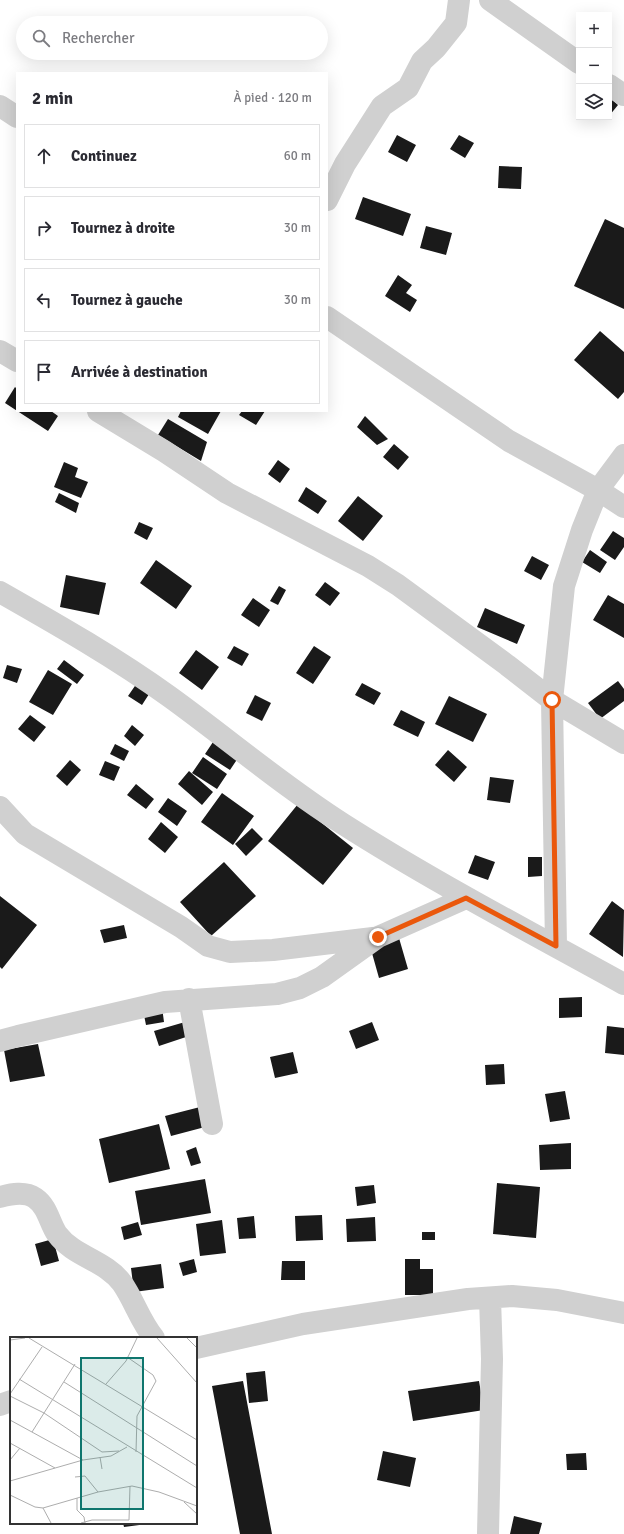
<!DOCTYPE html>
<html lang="fr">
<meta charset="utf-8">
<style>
:root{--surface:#fff;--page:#f7f7f7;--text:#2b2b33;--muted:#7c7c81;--line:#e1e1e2}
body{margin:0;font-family:Signika,sans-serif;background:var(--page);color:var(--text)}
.controls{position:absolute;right:12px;top:12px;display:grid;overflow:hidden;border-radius:0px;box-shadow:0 4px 16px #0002}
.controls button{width:36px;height:36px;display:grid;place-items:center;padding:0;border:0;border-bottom:1px solid var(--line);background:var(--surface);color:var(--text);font:20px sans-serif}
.stop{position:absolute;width:12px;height:12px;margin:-9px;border:3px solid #ea580c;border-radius:50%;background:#fff}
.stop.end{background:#ea580c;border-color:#fff;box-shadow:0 1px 4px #0008}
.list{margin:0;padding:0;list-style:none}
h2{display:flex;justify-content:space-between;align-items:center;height:52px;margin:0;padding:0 16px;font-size:17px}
h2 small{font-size:13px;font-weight:400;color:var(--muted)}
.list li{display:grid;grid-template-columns:26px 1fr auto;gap:12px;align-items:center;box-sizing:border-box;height:64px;margin:0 8px 8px;padding:0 8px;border:1px solid var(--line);border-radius:0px}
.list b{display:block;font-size:15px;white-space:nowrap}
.list em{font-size:13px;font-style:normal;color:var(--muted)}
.icon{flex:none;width:22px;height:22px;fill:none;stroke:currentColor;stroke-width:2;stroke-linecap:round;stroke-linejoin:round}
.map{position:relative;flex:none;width:624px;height:1534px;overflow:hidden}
.search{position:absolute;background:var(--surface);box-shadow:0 4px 16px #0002;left:16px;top:16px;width:312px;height:44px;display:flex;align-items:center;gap:10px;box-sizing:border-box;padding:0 14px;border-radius:22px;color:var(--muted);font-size:15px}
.panel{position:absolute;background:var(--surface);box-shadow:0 4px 16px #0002;left:16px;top:72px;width:312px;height:340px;border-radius:0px}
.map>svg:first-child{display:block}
.building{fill:#1a1a1a}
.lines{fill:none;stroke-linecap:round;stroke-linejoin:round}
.minor{stroke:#d0d0d0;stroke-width:22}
.route{stroke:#ea580c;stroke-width:5}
.inset-road{fill:none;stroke:#adadad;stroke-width:1}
.view{fill:#0f766e;fill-opacity:0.15;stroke:#0f766e;stroke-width:2}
.inset-edge{fill:none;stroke:#333;stroke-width:2}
</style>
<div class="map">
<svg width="624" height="1534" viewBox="0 0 624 1534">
<rect width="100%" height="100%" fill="#fff"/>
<path class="building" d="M609,97L618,105L609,116Z
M397,135L416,145L407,162L388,152Z
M459,135L474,143L465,158L450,149Z
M499,166L522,167L521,189L498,188Z
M363,197L411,214L403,236L355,219Z
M605,219L624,228V309L574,286Z
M426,226L452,233L446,255L420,248Z
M398,275L412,285L406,293L417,300L410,312L385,296Z
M600,331L624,352V392L618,399L574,360Z
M15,387L17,389V411H51L58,416L48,431L5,403Z
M181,411H221L208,434L178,417Z
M242,411H265L256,425L239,415Z
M365,416L388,439L377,445L357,427Z
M168,419L207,442L201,461L158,435Z
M394,444L409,457L398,470L383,457Z
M278,460L290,469L280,483L268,474Z
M64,462L78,468L75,477L88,482L81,498L54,487Z
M306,487L327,501L318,514L298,501Z
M59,493L79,503L76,513L55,502Z
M358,496L383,516L363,541L338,521Z
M139,522L153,528L147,540L134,533Z
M613,531L624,538V547L615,560L600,550Z
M590,550L607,562L600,573L582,562Z
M532,556L549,565L541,580L524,571Z
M156,560L192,586L176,609L140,583Z
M66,575L106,583L99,615L60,607Z
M325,582L340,593L330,606L315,595Z
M279,586L286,590L278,605L270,601Z
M608,595L624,604V638L593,620Z
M253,598L270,610L259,627L241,615Z
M485,608L525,625L517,644L477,627Z
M234,646L249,654L242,666L227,658Z
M314,646L331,657L313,684L296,673Z
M196,650L219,667L202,690L179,673Z
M64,660L84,675L77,684L57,669Z
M7,665L22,669L17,683L3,678Z
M48,670L72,684L53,715L29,702Z
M618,681L624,689V701L600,719L588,703Z
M137,683L151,691L142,705L128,696Z
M362,683L381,693L374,705L355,695Z
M255,695L271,703L262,721L246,713Z
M449,696L487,714L473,742L435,724Z
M401,710L425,722L418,737L393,725Z
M30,715L46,727L34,742L18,729Z
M132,725L144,735L135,746L124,736Z
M215,739L240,755L230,770L205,754Z
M115,744L129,751L124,761L110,754Z
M448,750L467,767L454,782L435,765Z
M203,757L227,774L217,789L192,773Z
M70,760L81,770L67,786L56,776Z
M105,761L120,767L114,781L99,775Z
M189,771L213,792L202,805L178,784Z
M490,777L514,780L510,803L487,800Z
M136,784L154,799L146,809L127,795Z
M222,793L254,816L233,845L201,822Z
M168,798L187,811L177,826L158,812Z
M298,804L353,848L323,885L268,841Z
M161,822L178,837L165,853L148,839Z
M252,828L263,839L246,856L235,844Z
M475,855L495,862L488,880L468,873Z
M528,857H542V876L528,877Z
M224,862L256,896L211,936L180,902Z
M0,896L37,925L2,969L0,967Z
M612,901L624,910L623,957L589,934Z
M124,925L127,938L104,943L100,930Z
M399,938L408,969L379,978L370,946Z
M582,997V1017L559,1018V998Z
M162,1007L164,1022L146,1025L143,1010Z
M185,1022L189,1036L159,1046L154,1031Z
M372,1022L379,1040L356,1049L349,1031Z
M607,1026L624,1028V1055L605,1053Z
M38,1044L45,1076L10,1082L4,1050Z
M293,1052L298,1073L275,1078L270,1057Z
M504,1064L505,1084L486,1085L485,1065Z
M565,1091L570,1119L550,1122L545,1094Z
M200,1107L205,1127L171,1136L165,1116Z
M159,1124L170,1169L109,1183L99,1139Z
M571,1143V1169L540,1170L539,1145Z
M196,1147L201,1163L191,1166L186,1151Z
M205,1179L211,1213L141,1225L135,1191Z
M497,1183L540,1187L536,1238L493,1234Z
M374,1185L376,1203L357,1206L355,1187Z
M322,1215L323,1240L296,1241L295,1216Z
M254,1216L256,1238L239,1239L237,1218Z
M375,1217L376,1241L347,1242L346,1219Z
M222,1220L226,1253L200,1256L196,1224Z
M138,1222L142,1235L124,1240L121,1227Z
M422,1232H435V1240H422Z
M53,1239L59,1261L41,1266L35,1244Z
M194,1259L197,1272L183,1276L179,1263Z
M405,1259H420V1269H433V1295H405Z
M282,1261H305V1280H281Z
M161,1264L164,1288L134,1292L131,1268Z
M265,1371L268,1401L249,1403L246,1373Z
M243,1381L272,1534H240L212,1386Z
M479,1381L484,1410L413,1421L408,1391Z
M383,1451L416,1458L410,1487L377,1480Z
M586,1453L587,1470H567L566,1454Z
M514,1516L542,1523L539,1534H510Z
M123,1523H147V1524L124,1527Z"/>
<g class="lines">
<path class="minor" d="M490,0L579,63
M609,85L624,95
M0,106L17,117
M327,200L345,164L382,106L408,88L422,61L436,48L456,23L459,0
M327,317L509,441L598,490L624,507
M0,351L17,361
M98,411L164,451L227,493L368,566L398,585L507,665L552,700L624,743
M0,592C58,625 116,658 170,697C228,739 283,786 343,824C434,882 530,932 624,984
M0,807L25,834L181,927L208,946L230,952L273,950L373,938
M556,946L552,700L564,586L582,530L598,490L624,455
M189,999L212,1124
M0,1041L18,1036L165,1002L277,994L300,988L322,977L378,937L466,898
M0,1197C11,1194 25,1191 35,1198C48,1207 49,1222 57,1234C74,1257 105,1260 122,1283C134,1300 140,1321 154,1338
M196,1348L303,1324L468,1299L512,1296L557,1300L624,1313
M0,1405L11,1401
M488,1534L492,1359L490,1298"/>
</g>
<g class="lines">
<path class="route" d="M378,937L466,898L556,946L552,700"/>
</g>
<g transform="translate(10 1337)">
<rect width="187" height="187" fill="#fff"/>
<path class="inset-road" d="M19,1L187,103M147,1L187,46M177,1L187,11M0,3L15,1M117,20L143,38L146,44L127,79L126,115M9,42L187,151M54,45L187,129M96,47L116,24L127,1M0,57L32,10M0,59L34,76L92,115L109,114M0,83L73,123M22,95L65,27M0,106L45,131M90,120L92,132M0,123L10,111M65,140L75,139L88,155M0,144L73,123L101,119L117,110M0,158L25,170L33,171L88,155L122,149L149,155L187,169M67,161V173L74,180L75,186M174,165L187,177M33,171L41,186M71,186L82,183H119L120,149"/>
<path class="view" d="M71,21H133V172H71Z"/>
<rect width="187" height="187" class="inset-edge"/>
</g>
</svg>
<div class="controls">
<button>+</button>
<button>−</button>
<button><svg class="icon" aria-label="layers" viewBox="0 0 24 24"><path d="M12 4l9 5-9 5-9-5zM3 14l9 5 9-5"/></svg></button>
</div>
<div class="stop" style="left:552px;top:700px"></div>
<div class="stop end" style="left:378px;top:937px"></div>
<div class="search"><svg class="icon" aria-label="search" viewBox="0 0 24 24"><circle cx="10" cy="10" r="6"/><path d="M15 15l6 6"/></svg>Rechercher</div>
<section class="panel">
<h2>2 min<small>À pied · 120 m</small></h2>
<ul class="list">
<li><svg class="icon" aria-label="ahead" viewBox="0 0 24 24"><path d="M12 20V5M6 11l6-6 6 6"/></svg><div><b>Continuez</b></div><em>60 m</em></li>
<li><svg class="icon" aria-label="right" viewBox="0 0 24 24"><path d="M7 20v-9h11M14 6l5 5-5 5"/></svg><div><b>Tournez à droite</b></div><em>30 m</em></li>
<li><svg class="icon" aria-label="left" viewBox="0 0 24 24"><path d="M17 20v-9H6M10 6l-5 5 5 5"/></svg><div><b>Tournez à gauche</b></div><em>30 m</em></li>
<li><svg class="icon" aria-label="arrive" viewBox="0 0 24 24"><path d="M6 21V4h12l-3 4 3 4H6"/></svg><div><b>Arrivée à destination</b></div></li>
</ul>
</section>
</div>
